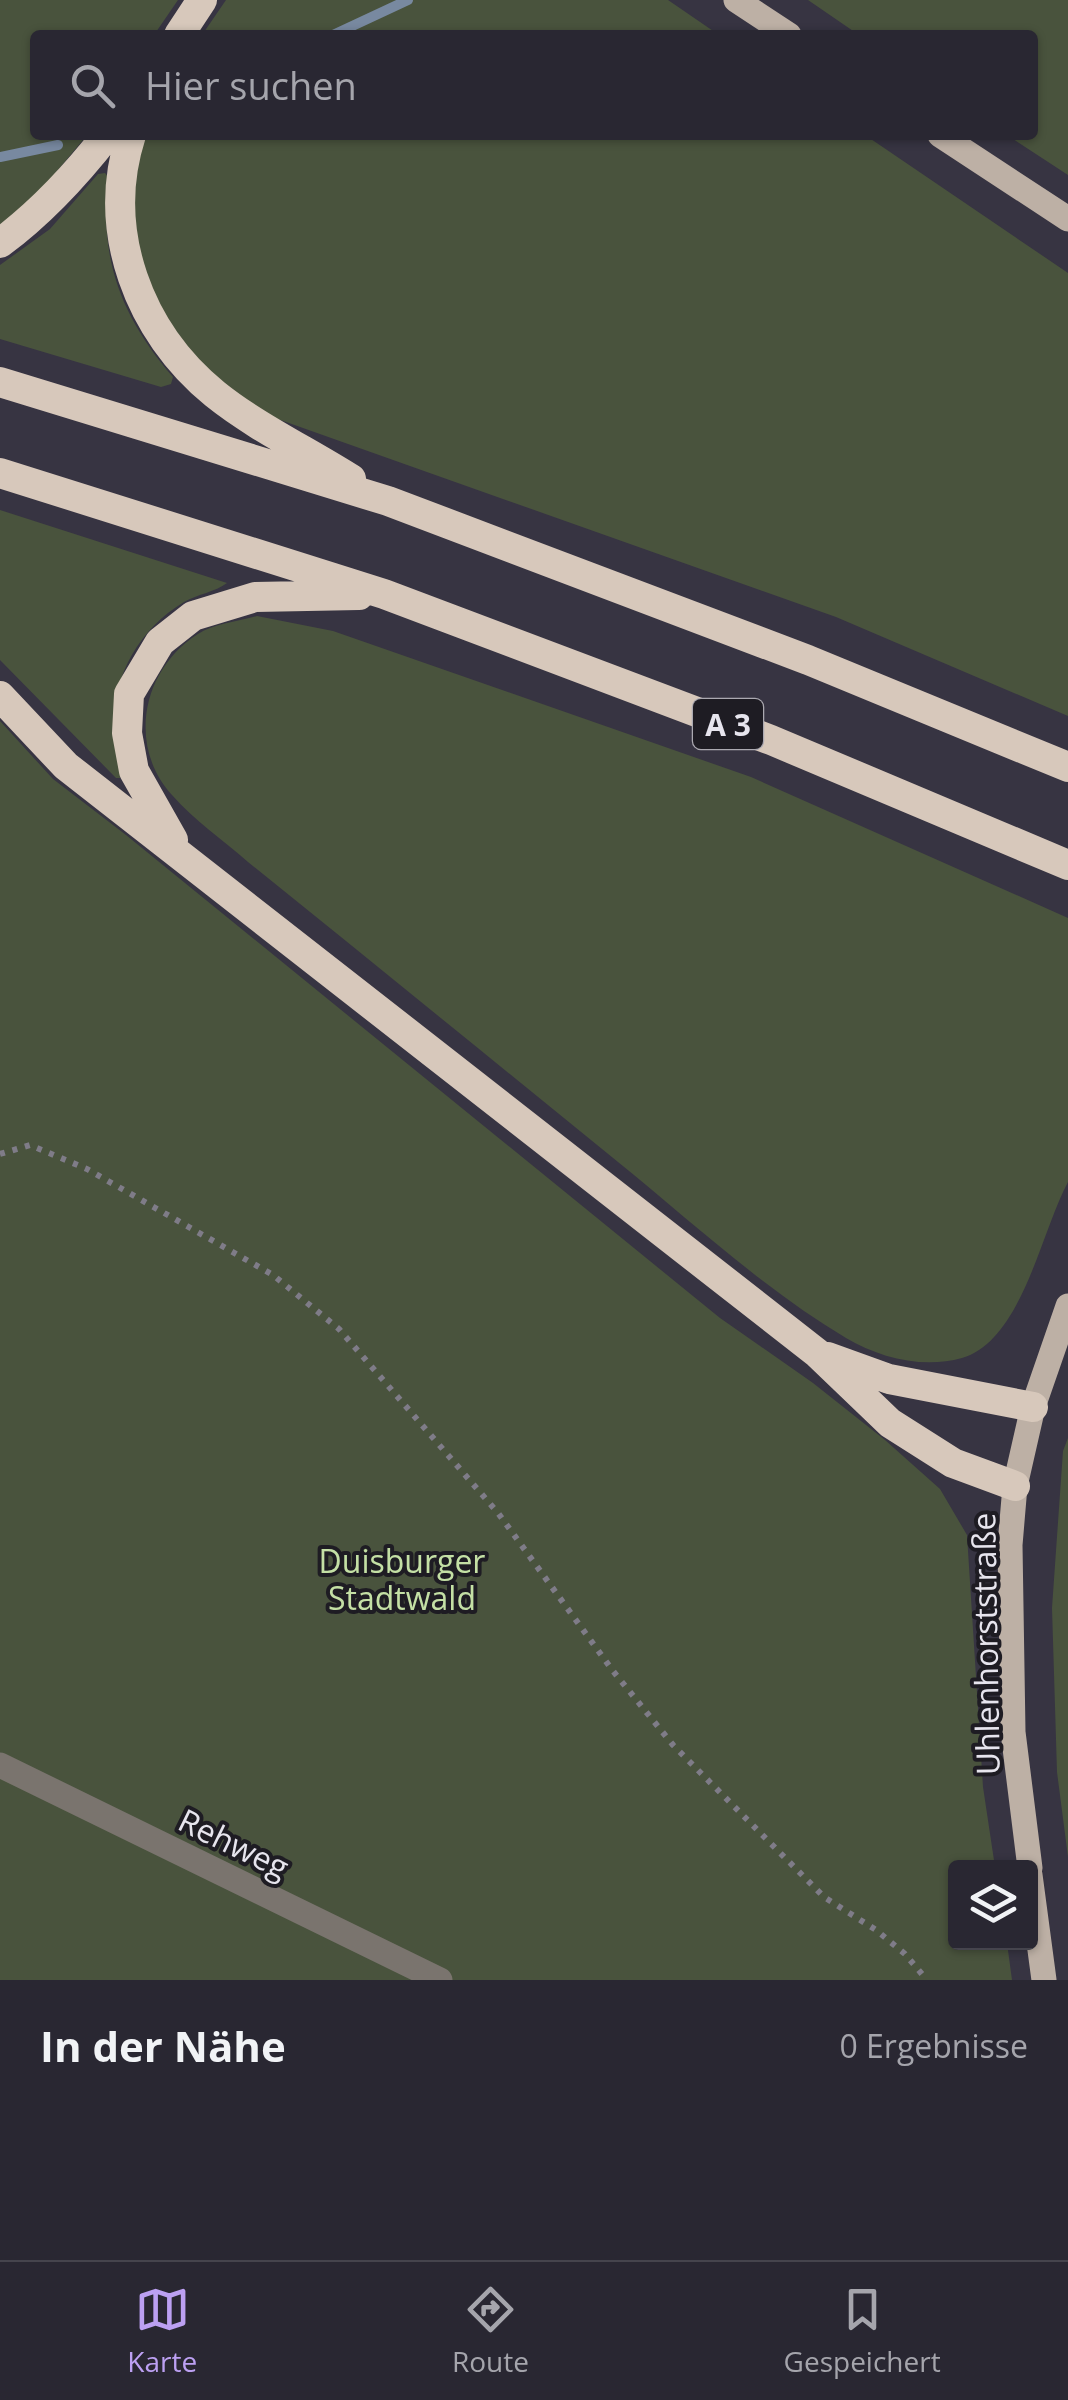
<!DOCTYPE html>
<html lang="de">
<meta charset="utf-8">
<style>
:root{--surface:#292732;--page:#312f3a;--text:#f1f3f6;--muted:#a5a5ac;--line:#45444d;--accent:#bca0f2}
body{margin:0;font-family:"Open Sans",sans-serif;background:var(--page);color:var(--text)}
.controls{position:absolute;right:30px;bottom:30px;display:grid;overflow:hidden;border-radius:10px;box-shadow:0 2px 8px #0004}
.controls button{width:90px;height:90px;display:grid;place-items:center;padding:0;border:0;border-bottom:2px solid var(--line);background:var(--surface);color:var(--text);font:50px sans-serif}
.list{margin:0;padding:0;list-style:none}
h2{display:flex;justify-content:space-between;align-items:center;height:130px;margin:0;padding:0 40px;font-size:42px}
h2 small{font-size:32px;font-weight:400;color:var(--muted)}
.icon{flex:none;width:55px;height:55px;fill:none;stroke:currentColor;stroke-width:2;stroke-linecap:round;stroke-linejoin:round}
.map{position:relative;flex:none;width:1068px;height:1980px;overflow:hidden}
.search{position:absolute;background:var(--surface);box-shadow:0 2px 8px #0004;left:30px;right:30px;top:30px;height:110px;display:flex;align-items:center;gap:25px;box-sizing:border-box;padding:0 35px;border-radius:10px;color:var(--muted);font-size:38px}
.sheet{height:280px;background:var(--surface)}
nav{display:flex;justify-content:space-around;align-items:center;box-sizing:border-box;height:140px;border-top:2px solid var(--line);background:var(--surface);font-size:28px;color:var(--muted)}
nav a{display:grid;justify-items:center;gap:5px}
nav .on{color:var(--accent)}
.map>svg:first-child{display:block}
.green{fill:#49533d}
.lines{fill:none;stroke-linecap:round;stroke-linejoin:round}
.stream{stroke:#7889a0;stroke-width:10}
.path{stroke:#7f7c88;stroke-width:6;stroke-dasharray:5 8;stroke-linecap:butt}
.minor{stroke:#7a746e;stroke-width:25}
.major{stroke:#bdb0a5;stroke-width:25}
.highway{stroke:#d7c8bb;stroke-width:30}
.labels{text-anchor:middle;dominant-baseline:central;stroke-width:8;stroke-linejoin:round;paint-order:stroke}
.shield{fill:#1e1c23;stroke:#aba9b1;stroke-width:2.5}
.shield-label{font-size:30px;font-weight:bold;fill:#e7e5ee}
.park-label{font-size:32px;fill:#c4e0a5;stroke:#1e1c23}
.street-label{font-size:32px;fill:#e7e5ee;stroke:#1e1c23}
</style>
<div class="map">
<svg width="1068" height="1980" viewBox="0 0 1068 1980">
<rect width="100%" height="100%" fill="#373442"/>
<path class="green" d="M0,0H178L154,35H35V135H87L29,205L0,225Z
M226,0H668L719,35H202Z
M808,0H1068V175L1007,135H1033V35H859Z
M144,135H865L1068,273V716L836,617L272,417C157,343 111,273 144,135Z
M105,173L109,178C98,257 121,317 173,377L171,384L161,387L0,339V265L50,229L98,174Z
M0,510L227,583C215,592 198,594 184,602C125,637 98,709 123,772L120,778H116L0,660Z
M257,616L333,631L751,777L1068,918V1182C1041,1232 1022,1340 962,1358C923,1369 880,1358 846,1338C764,1289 692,1222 618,1162C495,1062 372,962 248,862C223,840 194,820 172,795C127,746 142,669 198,634C213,624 239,621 257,616Z
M0,721L53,779L126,835L720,1318L813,1383L885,1440L940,1489L967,1535L983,1787L995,1867L956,1868V1942L1007,1943L1012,1980H0Z
M1068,1438V1857L1057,1772L1052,1608L1063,1451Z"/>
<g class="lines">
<path class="stream" d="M333,35L408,0
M0,157L58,145"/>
<path class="path" d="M0,1154L30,1145L87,1169L273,1275L339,1329L498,1513L613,1671L673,1745L824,1897L876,1930L905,1954L927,1980"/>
<path class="minor" d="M0,1765L440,1980"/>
<path class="major" d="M736,0L789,35
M940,135L1068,219
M1030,1868L1013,1732L1010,1545L1015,1486L1033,1407L1068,1306
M1030,1875L1044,1980"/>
<path class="highway" d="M179,35L202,0
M131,135C100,231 139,332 215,394C256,427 307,451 351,479
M0,243C42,212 75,176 107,135
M0,382L388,501L808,660L1068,767
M0,473L384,594L771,740L1068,865
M0,696L66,766L817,1353L890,1423L953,1463L1015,1486
M173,840L134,771L127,733L129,694L160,642L193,616L255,597L359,595
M828,1357L889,1379L1033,1407"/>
</g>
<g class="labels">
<rect class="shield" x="693" y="699" width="70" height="50" rx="8"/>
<g class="shield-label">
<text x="728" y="724">A 3</text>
</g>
<g class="park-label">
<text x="402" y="1560">Duisburger<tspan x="402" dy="37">Stadtwald</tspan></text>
</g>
<g class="street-label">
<text transform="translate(985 1644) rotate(-91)">Uhlenhorststraße</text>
<text transform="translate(234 1843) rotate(26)">Rehweg</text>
</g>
</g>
</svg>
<div class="controls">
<button><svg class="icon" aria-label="layers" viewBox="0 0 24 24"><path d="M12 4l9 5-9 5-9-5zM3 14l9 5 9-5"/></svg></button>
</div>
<div class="search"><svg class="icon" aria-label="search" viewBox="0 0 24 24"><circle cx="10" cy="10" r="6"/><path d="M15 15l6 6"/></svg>Hier suchen</div>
</div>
<section class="sheet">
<h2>In der Nähe<small>0 Ergebnisse</small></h2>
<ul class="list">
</ul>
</section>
<nav>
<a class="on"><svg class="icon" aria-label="map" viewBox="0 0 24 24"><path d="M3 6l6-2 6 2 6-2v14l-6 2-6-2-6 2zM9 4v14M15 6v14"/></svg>Karte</a>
<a><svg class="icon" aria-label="directions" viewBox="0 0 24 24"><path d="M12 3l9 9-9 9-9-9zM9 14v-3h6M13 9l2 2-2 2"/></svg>Route</a>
<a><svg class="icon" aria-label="saved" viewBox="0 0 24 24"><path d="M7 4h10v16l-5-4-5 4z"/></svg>Gespeichert</a>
</nav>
